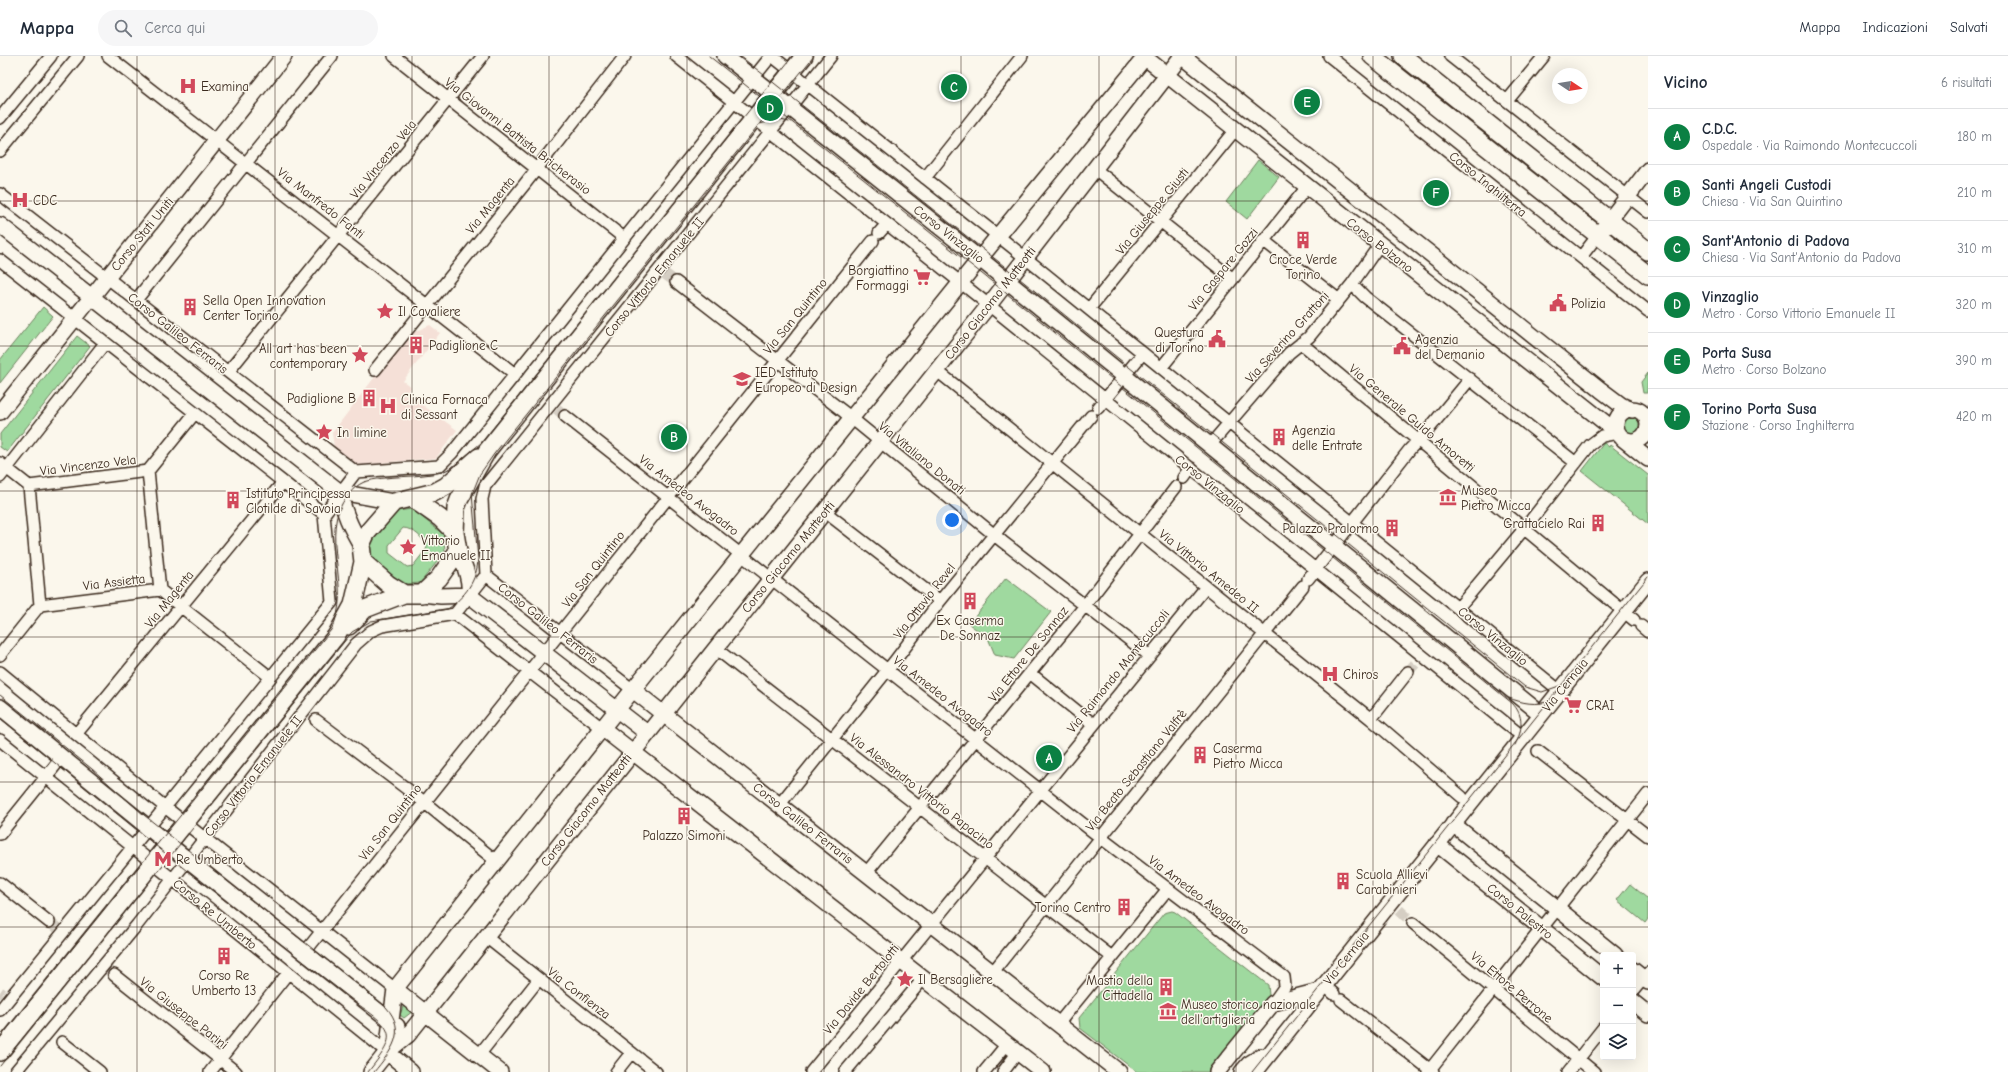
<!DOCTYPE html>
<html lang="it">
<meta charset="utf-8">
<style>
:root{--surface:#fff;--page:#f6f6f7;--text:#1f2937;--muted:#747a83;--line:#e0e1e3;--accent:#0b8043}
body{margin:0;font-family:"Comic Neue",sans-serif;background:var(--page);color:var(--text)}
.controls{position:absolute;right:12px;bottom:12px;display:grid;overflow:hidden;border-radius:4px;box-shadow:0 4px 16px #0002}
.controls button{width:36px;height:36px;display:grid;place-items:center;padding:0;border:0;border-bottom:1px solid var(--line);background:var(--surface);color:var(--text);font:20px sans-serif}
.compass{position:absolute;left:1552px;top:12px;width:36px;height:36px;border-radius:50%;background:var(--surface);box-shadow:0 4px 16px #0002;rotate:102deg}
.you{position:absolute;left:952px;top:464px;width:14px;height:14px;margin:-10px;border:3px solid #fff;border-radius:50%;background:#1a73e8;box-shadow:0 0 0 6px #1a73e833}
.badge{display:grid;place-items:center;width:26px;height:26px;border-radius:50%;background:var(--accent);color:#fff;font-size:13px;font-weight:700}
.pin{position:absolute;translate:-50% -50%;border:2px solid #fff;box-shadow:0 1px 4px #0006}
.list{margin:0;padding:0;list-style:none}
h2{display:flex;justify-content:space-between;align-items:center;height:52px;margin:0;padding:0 16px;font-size:17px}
h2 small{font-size:13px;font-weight:400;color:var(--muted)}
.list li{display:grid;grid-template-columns:26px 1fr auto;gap:12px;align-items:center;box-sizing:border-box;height:56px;padding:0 16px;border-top:1px solid var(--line)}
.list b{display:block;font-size:15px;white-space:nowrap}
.list p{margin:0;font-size:13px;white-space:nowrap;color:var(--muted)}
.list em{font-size:13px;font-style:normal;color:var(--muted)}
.icon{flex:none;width:22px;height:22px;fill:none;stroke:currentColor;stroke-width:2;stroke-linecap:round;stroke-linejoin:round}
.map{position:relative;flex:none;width:1648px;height:1016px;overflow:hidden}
header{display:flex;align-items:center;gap:24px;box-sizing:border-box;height:56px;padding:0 20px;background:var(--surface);border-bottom:1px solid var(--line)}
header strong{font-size:19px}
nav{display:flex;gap:22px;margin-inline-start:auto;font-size:14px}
.search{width:280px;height:36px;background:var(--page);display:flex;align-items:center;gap:10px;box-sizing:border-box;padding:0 14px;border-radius:22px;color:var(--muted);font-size:15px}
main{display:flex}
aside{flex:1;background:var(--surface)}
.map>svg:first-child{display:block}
.built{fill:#f5e0d7}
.green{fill:#9fd99f;stroke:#6d825e;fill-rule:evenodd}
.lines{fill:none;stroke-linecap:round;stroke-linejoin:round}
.street-tunnel{stroke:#d5cec3;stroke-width:11;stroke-dasharray:11 5.5;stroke-linecap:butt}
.street-casing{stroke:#3b2a1e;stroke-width:14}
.secondary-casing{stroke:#3b2a1e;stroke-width:18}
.primary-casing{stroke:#3b2a1e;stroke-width:20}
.street{stroke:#fbf7ec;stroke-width:11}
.secondary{stroke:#fbf7ec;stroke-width:15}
.primary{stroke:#fbf7ec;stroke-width:17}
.tram{stroke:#3b2a1e;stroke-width:1}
.grid{fill:none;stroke:#3b2a1e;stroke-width:1;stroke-opacity:0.55}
.labels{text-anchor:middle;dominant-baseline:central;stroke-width:3;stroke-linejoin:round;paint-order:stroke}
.poi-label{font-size:13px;fill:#3b2a1e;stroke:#fbf7ec;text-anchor:start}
.street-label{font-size:13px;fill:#3b2a1e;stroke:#fbf7ec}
</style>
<header>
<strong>Mappa</strong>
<div class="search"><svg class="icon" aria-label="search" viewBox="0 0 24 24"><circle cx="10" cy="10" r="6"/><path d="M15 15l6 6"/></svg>Cerca qui</div>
<nav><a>Mappa</a><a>Indicazioni</a><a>Salvati</a></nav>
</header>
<main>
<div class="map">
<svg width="1648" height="1016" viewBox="0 0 1648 1016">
<rect width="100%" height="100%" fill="#fbf7ec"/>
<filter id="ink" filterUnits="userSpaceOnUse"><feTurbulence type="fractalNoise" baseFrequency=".025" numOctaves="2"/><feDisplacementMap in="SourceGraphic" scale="8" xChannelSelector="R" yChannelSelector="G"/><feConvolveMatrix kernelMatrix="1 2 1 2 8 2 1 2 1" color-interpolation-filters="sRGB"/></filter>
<g filter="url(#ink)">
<path class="built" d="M430,269L440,277L403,325L411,331L406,337L457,374L436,402L358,409L334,391L332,377L380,314L396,298L414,276Z"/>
<path class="green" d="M1258,104L1279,121L1247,163L1226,146Z
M43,251L53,260L0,327V304Z
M77,280L90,290L7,396L0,391V378Z
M1648,317L1647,337H1643L1641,326Z
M1621 369a9 9 0 1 1 18 0a9 9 0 1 1-18 0Z
M1604,387L1609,391L1610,389L1648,419V468L1582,415Z
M412,453L444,479L445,496L420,527L404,528L372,503L370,488L397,455ZM403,472C413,472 425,483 427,492L413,510L407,511L389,497V489Z
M1006,522L1051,556L1014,603L995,599L988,582L969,568Z
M1630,828L1648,843V863L1645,867L1617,844Z
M1172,855L1175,856L1268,929L1269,939L1208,1016H1137L1080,972L1079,962L1164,857Z
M404,948L413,955L404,962L400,959Z"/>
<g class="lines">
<path class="street-tunnel" d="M665,218L676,226
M557,353L565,360
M1408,616L1415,608
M1399,854L1413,867
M49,866L57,872
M108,914L114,919
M0,936L3,938"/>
<g class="street-casing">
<path id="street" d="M108,0L515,318
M394,0L624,182
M676,0L980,242L1523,681
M772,0L1012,191L1560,635
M1329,0L1648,255
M1450,0L1648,156
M1507,45L1544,0
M0,62L51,0
M0,95L78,0
M1095,113L1233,223
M925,122L1022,0
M0,138L356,416
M879,177L887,168
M1263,184L1339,244
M1581,201L1598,179
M0,204L324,458
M676,226L844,356L1003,486L1150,600
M1352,228L1365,241L1576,407
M136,244L332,0
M1089,253L1235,74
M1301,287L1634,564
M1161,312L1307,131
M375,314L524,129L625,0
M936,314L1371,663L1462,741
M228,316L483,0
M1098,352L1143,297
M565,360L1092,775L1284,921L1285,930L1273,947
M1210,389L1289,297L1309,281L1352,228L1380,188
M0,407L29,430
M148,415L160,534
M0,421L105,287
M1184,422L1191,412
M29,430L148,415L195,357
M29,430L40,549
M824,455L940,545
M486,519L633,634
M1308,523L1410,393L1428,374L1470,323
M160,534L270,621
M1458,552L1524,473L1590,389L1602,380L1618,377
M455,558L602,672
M1641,570L1648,576
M715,592L1112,901
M0,599L40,549L160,534
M0,616L165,751L395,933
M1030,617L1093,668
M1371,663L1408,616
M316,664L419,742L496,805
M77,677L283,426
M0,684L387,996
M1538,695L1648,780
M780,748L894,606L940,545L1091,360
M0,778L62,701
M867,816L1079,557L1176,431
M0,827L49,866
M1413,867L1594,1016
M486,881L656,1016
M305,896L873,185
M992,917L1303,530
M114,919L236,1016
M1324,929L1334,938
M1633,935L1648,917
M1341,944L1433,1016
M0,954L332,546L324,458L356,416L439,410L452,397L771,0
M1058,968L1167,834
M62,986L100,1016
M479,999L539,923
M15,1016L137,869L356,588L371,575L382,570L455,558L486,519L482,443L485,430L831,0
M210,1016L288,917
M616,1016L631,997
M811,1016L1206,531
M845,1016L923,923
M984,1016L1007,988
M1003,1016L1018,996
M1428,1016L1648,738
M1568,1016L1603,972"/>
</g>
<g class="secondary-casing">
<path id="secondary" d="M725,0L980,203L1541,658
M1143,0L1618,377
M1182,0L1601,334L1621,349L1632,354
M0,169L340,436L394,446
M1598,179L1648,114
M1616 369a16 16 0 1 1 32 0a16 16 0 1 1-32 0Z
M0,356L284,0
M1623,383L1648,403
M340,436C343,456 351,472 361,489
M458,495C464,509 471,523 469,539
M422,538L441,540L469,539L647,677
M633,634L1119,1016
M0,651L188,804L397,970
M602,672L1043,1016
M1453,768L1615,899
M1437,788L1603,922
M1633,914L1648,926
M395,933L500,1016
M1633,946L1648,958
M387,996L395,933L643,621L998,180L1146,0
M387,996L411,1016
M371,1016L387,996L408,979L989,249L1182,0
M1217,1016L1273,947L1319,935
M1242,1016L1249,1008L1262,1000
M1255,1016L1648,525"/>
</g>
<g class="primary-casing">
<path id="primary" d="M1372,0L1648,219
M1403,0L1648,195
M413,443L440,462L455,477L458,495L439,522L422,538H404L388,528L363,506L361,489L366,478L394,446L435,436L446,430L479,401
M455,477L456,452L459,444L487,395L804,0
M349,570L365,553L404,538
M0,996L336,580L353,549L363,506"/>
</g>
<use href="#street" class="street"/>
<use href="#secondary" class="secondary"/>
<use href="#primary" class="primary"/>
<path class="tram" d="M709,0L1001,233L1512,647C1524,659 1523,674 1515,689
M740,0L999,206L1525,631L1542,636L1562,629
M760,68L777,63L789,66
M0,639L92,713L144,759L386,951C408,976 391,995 374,1016
M1509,642C1522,647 1536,650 1550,645
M0,662L182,811L359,949C397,975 396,981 368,1016
M0,982L331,574C355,532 316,477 348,439C352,434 357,429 364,426C385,419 419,422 442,416L451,412L481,387L793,0
M0,1010L352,576L371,565L448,553C465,540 477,525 478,503L472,438L480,418L494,398L814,0
M1252,1016L1648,521"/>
</g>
</g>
<path class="grid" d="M137,0V1016M275,0V1016M412,0V1016M549,0V1016M687,0V1016M824,0V1016M961,0V1016M1099,0V1016M1236,0V1016M1373,0V1016M1511,0V1016M0,145H1648M0,290H1648M0,435H1648M0,581H1648M0,726H1648M0,871H1648"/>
<defs>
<g id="hospital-bare" transform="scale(1.38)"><path d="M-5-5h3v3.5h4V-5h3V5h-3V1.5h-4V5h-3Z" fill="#d1495b" stroke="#fbf7ec" stroke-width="2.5" paint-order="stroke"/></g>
<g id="building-bare" transform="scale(1.38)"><path d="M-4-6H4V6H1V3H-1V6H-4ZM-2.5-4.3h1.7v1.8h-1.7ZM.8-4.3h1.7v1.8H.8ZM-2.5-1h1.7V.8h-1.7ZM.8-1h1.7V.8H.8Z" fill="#d1495b" stroke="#fbf7ec" stroke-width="2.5" paint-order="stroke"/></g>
<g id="supermarket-bare" transform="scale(1.38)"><path d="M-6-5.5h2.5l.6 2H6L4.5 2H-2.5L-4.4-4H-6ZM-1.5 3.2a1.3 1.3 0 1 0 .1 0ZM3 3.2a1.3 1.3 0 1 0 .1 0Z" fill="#d1495b" stroke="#fbf7ec" stroke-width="2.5" paint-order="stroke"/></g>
<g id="civic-bare" transform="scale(1.38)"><path d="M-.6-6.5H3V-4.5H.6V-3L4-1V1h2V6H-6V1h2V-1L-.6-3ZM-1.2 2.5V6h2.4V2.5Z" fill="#d1495b" stroke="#fbf7ec" stroke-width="2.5" paint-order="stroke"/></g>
<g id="sight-bare" transform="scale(1.38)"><path d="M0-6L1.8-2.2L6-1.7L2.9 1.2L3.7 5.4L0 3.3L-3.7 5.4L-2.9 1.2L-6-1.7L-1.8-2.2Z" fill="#d1495b" stroke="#fbf7ec" stroke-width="2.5" paint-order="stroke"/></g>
<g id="university-bare" transform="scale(1.38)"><path d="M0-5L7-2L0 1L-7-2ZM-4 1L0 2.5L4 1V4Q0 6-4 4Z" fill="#d1495b" stroke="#fbf7ec" stroke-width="2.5" paint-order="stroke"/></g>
<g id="museum-bare" transform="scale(1.38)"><path d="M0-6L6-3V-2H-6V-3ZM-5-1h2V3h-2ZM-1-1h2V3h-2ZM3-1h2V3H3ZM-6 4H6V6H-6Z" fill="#d1495b" stroke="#fbf7ec" stroke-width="2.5" paint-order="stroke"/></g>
<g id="metro-bare" transform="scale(1.38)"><path d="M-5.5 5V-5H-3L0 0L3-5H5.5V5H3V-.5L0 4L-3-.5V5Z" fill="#d1495b" stroke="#fbf7ec" stroke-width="2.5" paint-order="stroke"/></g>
</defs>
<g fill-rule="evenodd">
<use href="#hospital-bare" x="188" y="30"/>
<use href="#hospital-bare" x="20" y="144"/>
<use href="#building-bare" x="1303" y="184"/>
<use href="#supermarket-bare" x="922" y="221"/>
<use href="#civic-bare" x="1558" y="247"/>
<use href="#building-bare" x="190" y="251"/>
<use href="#sight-bare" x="385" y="255"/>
<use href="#civic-bare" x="1217" y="283"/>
<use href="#building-bare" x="416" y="289"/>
<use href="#civic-bare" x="1402" y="290"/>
<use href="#sight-bare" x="360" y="299"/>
<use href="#university-bare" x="742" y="323"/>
<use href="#building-bare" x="369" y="342"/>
<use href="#hospital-bare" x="388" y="350"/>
<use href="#sight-bare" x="324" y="376"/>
<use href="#building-bare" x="1279" y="381"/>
<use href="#museum-bare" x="1448" y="441"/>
<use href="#building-bare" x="233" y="444"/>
<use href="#building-bare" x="1598" y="467"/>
<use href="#building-bare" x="1392" y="472"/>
<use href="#sight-bare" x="408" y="491"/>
<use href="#building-bare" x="970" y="545"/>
<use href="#hospital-bare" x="1330" y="618"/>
<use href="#supermarket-bare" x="1573" y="649"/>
<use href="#building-bare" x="1200" y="699"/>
<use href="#building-bare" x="684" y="760"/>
<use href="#metro-bare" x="163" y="803"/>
<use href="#building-bare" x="1343" y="825"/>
<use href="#building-bare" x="1124" y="851"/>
<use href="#building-bare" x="224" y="900"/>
<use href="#sight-bare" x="905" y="923"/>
<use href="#building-bare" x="1166" y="931"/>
<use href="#museum-bare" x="1168" y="955"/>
</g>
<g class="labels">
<g class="poi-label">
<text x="201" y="30">Examina</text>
<text x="33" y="144">CDC</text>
<text x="1303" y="203" text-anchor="middle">Croce Verde<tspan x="1303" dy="15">Torino</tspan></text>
<text x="909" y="214" text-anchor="end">Borgiattino<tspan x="909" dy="15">Formaggi</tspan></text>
<text x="203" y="244">Sella Open Innovation<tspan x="203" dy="15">Center Torino</tspan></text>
<text x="1571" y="247">Polizia</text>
<text x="398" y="255">Il Cavaliere</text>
<text x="1204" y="276" text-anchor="end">Questura<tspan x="1204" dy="15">di Torino</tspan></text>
<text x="1415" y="283">Agenzia<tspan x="1415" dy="15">del Demanio</tspan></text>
<text x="429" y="289">Padiglione C</text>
<text x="347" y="292" text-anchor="end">All art has been<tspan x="347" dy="15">contemporary</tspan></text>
<text x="755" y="316">IED Istituto<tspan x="755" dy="15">Europeo di Design</tspan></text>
<text x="356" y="342" text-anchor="end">Padiglione B</text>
<text x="401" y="343">Clinica Fornaca<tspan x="401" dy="15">di Sessant</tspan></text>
<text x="1292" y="374">Agenzia<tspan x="1292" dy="15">delle Entrate</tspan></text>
<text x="337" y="376">In limine</text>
<text x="1461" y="434">Museo<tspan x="1461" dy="15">Pietro Micca</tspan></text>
<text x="246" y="437">Istituto Principessa<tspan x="246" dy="15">Clotilde di Savoia</tspan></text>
<text x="1585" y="467" text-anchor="end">Grattacielo Rai</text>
<text x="1379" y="472" text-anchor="end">Palazzo Pralormo</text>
<text x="421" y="484">Vittorio<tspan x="421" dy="15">Emanuele II</tspan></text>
<text x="970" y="564" text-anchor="middle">Ex Caserma<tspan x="970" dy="15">De Sonnaz</tspan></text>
<text x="1343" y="618">Chiros</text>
<text x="1586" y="649">CRAI</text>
<text x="1213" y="692">Caserma<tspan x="1213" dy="15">Pietro Micca</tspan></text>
<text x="684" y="779" text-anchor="middle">Palazzo Simoni</text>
<text x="176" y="803">Re Umberto</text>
<text x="1356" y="818">Scuola Allievi<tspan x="1356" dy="15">Carabinieri</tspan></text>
<text x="1111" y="851" text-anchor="end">Torino Centro</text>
<text x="224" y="919" text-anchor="middle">Corso Re<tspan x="224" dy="15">Umberto 13</tspan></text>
<text x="918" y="923">Il Bersagliere</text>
<text x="1153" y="924" text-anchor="end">Mastio della<tspan x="1153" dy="15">Cittadella</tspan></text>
<text x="1181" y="948">Museo storico nazionale<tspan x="1181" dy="15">dell'artiglieria</tspan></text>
</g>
<g class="street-label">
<text transform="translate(518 80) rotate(38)">Via Giovanni Battista Bricherasio</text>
<text transform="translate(383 103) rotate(-51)">Via Vincenzo Vela</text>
<text transform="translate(1488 128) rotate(39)">Corso Inghilterra</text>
<text transform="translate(321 147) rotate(38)">Via Manfredo Fanti</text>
<text transform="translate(490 149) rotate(-51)">Via Magenta</text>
<text transform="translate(1152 155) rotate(-51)">Via Giuseppe Giusti</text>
<text transform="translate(142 178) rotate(-51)">Corso Stati Uniti</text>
<text transform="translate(949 178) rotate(38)">Corso Vinzaglio</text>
<text transform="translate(1380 189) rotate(38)">Corso Bolzano</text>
<text transform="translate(1223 213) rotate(-51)">Via Gaspare Gozzi</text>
<text transform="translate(654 221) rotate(-51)">Corso Vittorio Emanuele II</text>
<text transform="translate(990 247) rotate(-52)">Corso Giacomo Matteotti</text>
<text transform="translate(795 260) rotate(-51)">Via San Quintino</text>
<text transform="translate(178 277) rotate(38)">Corso Galileo Ferraris</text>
<text transform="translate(1287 281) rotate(-48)">Via Severino Grattoni</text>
<text transform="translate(1412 362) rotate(40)">Via Generale Guido Amoretti</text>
<text transform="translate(922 402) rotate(39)">Via Vitaliano Donati</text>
<text transform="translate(88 409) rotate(-7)">Via Vincenzo Vela</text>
<text transform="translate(1210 428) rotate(39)">Corso Vinzaglio</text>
<text transform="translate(689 439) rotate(38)">Via Amedeo Avogadro</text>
<text transform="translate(788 501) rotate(-51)">Corso Giacomo Matteotti</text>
<text transform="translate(593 513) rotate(-52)">Via San Quintino</text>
<text transform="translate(1209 515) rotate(39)">Via Vittorio Amedeo II</text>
<text transform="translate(114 526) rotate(-7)">Via Assietta</text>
<text transform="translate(169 543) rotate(-51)">Via Magenta</text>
<text transform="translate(924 545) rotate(-52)">Via Ottavio Revel</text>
<text transform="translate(548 567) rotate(38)">Corso Galileo Ferraris</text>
<text transform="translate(1493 580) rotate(39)">Corso Vinzaglio</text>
<text transform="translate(1028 598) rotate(-51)">Via Ettore De Sonnaz</text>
<text transform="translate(1118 615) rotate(-51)">Via Raimondo Montecuccoli</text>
<text transform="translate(1565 629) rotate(-51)">Via Cernaia</text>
<text transform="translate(943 640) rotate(38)">Via Amedeo Avogadro</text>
<text transform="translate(1136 714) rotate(-51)">Via Beato Sebastiano Valfrè</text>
<text transform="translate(253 720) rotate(-52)">Corso Vittorio Emanuele II</text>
<text transform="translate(922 735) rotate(38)">Via Alessandro Vittorio Papacino</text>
<text transform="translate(586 754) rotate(-52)">Corso Giacomo Matteotti</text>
<text transform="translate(390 766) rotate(-52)">Via San Quintino</text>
<text transform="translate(803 767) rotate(38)">Corso Galileo Ferraris</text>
<text transform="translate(1199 839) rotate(37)">Via Amedeo Avogadro</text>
<text transform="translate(1520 855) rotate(39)">Corso Palestro</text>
<text transform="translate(215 858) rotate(39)">Corso Re Umberto</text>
<text transform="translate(1346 902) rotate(-51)">Via Cernaia</text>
<text transform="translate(1512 931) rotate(40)">Via Ettore Perrone</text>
<text transform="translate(861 933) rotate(-51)">Via Davide Bertolotti</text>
<text transform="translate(579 937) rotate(38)">Via Confienza</text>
<text transform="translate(184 957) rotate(38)">Via Giuseppe Parini</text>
</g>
</g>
</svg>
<div class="controls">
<button>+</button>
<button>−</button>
<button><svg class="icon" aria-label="layers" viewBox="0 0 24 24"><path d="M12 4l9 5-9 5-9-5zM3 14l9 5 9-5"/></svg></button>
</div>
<svg class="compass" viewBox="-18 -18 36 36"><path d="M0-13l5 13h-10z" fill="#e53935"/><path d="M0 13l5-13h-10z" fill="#747a83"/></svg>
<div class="you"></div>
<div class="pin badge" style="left:1049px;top:702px">A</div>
<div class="pin badge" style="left:674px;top:381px">B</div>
<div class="pin badge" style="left:954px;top:31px">C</div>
<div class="pin badge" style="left:770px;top:52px">D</div>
<div class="pin badge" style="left:1307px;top:46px">E</div>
<div class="pin badge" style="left:1436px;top:137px">F</div>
</div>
<aside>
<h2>Vicino<small>6 risultati</small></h2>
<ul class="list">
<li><span class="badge">A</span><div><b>C.D.C.</b><p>Ospedale · Via Raimondo Montecuccoli</p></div><em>180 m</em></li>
<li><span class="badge">B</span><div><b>Santi Angeli Custodi</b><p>Chiesa · Via San Quintino</p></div><em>210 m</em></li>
<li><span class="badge">C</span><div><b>Sant'Antonio di Padova</b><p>Chiesa · Via Sant'Antonio da Padova</p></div><em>310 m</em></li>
<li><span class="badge">D</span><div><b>Vinzaglio</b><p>Metro · Corso Vittorio Emanuele II</p></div><em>320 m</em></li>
<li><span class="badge">E</span><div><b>Porta Susa</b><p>Metro · Corso Bolzano</p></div><em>390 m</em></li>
<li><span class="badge">F</span><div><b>Torino Porta Susa</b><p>Stazione · Corso Inghilterra</p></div><em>420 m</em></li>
</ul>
</aside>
</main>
